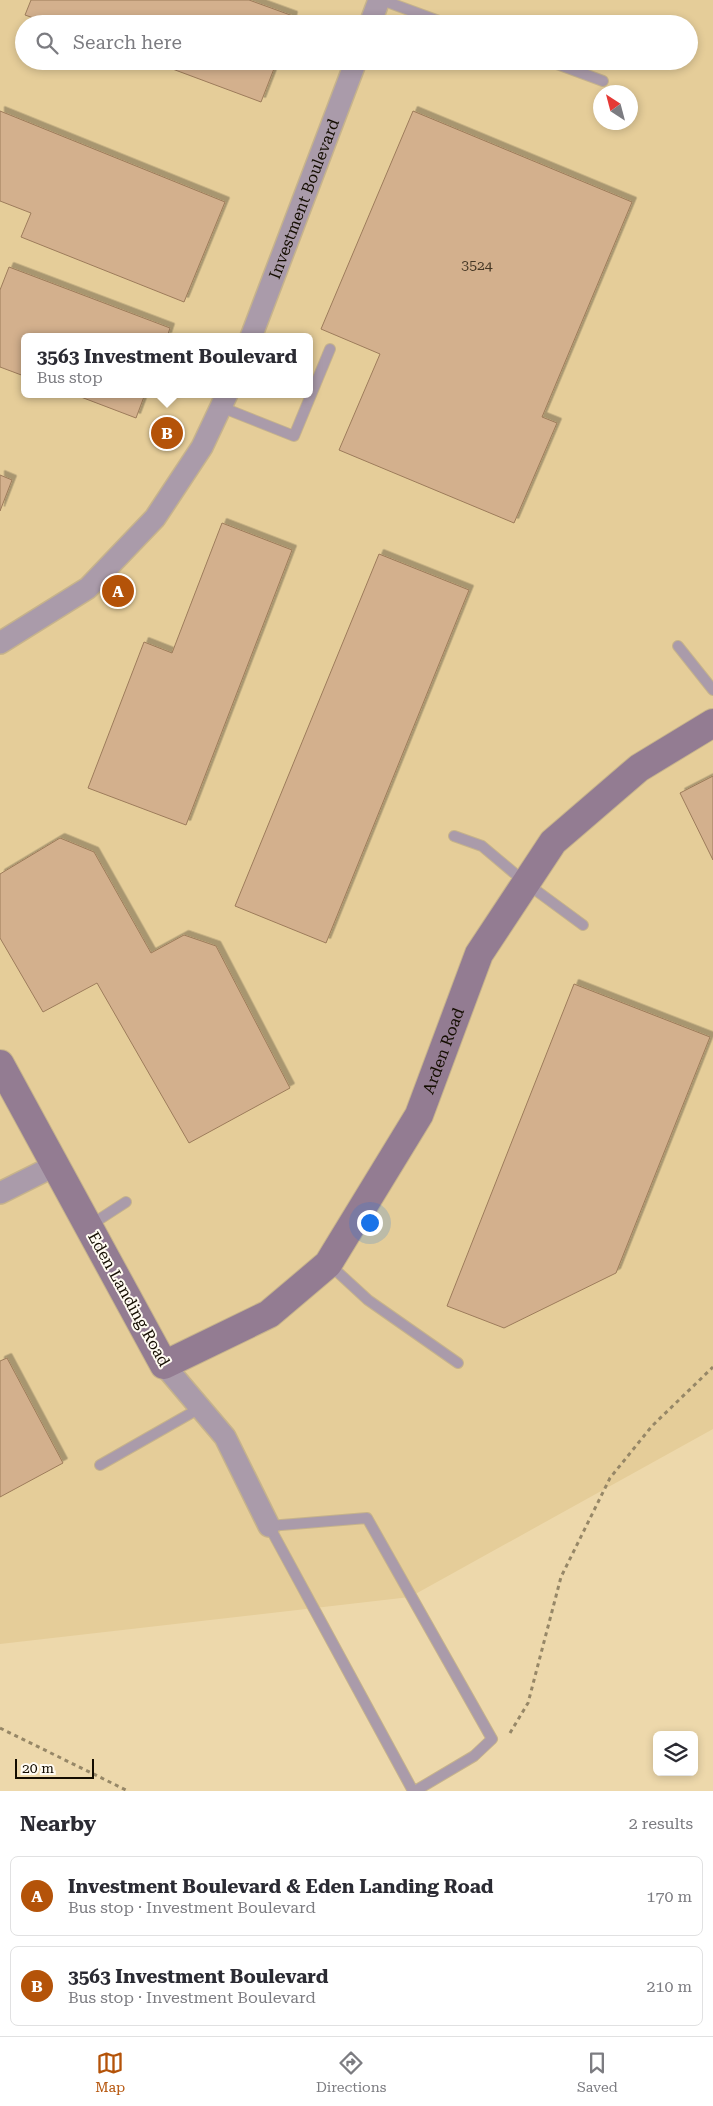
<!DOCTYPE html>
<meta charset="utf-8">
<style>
:root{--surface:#fff;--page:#f7f7f7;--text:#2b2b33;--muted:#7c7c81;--line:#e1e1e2;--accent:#b45309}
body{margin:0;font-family:"Roboto Serif",serif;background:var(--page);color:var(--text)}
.controls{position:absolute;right:15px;bottom:15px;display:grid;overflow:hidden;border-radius:8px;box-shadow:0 2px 8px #0003}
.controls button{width:45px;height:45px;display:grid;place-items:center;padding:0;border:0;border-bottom:1px solid var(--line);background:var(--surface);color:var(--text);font:25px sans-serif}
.compass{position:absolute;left:593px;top:85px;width:45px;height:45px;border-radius:50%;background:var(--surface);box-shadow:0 2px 8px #0003;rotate:324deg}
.scale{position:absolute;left:15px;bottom:12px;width:79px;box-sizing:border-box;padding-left:5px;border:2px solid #140d01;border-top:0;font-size:14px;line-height:18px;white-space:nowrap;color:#140d01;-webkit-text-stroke:4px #fffbf2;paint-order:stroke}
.you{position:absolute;left:369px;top:1222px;width:18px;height:18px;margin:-12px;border:4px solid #fff;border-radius:50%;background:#1a73e8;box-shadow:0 0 0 8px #1a73e833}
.badge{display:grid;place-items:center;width:32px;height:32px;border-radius:50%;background:var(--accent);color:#fff;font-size:16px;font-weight:700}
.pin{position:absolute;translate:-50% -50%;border:2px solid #fff;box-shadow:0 1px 5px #0006}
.popup{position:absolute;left:21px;top:333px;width:292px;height:65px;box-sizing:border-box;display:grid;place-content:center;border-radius:8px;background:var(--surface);filter:drop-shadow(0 1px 4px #0005);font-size:16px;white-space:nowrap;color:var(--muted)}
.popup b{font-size:19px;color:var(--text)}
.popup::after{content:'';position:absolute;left:50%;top:100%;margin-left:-10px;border:10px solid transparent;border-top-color:var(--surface)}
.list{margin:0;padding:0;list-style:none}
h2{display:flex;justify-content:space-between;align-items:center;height:65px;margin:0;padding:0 20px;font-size:21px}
h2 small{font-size:16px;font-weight:400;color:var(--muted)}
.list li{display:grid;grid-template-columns:32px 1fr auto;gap:15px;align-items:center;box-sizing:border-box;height:80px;margin:0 10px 10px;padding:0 10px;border:1px solid var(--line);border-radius:8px}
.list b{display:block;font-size:19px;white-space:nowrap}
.list p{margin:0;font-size:16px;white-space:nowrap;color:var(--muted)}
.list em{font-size:16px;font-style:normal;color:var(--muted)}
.icon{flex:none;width:28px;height:28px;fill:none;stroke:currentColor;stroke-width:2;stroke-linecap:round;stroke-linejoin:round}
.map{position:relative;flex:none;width:713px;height:1791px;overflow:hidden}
.search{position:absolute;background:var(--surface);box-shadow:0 2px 8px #0003;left:15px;right:15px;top:15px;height:55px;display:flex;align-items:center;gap:12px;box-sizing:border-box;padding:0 18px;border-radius:28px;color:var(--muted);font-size:19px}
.sheet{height:245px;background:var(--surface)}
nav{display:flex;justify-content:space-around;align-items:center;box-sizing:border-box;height:70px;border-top:1px solid var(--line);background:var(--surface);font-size:14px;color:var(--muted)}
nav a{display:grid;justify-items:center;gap:2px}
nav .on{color:var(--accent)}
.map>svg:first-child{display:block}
.built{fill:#e5cd99;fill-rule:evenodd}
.building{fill:#d3b08d;stroke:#9d7c5b;filter:url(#shadow)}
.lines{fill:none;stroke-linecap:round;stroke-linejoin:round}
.lane-casing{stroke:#c6b38c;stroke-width:12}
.street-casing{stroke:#c6b38c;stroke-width:24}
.secondary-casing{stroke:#c6b38c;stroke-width:30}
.path{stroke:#968767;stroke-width:3;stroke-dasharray:4 4;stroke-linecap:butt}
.lane{stroke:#aa9baa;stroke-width:10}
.street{stroke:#aa9baa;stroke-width:21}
.secondary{stroke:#937c92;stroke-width:28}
.labels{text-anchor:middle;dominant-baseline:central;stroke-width:4;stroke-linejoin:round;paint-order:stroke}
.number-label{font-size:14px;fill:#443624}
.street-label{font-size:16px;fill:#140d01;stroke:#fffbf2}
</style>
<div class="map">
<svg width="713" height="1791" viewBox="0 0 713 1791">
<defs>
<filter id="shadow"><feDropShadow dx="4.5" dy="-4.5" stdDeviation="0" flood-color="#0004"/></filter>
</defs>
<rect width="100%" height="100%" fill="#edd8ab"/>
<path class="built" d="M0,0H713V1429L410,1597L0,1644ZM24,24H689V61H24ZM600,92H630V122H600ZM24,337H310V394H24Z"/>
<path class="building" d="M31,0H249L293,16L291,24H50L25,15Z
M151,61H277L261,102Z
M0,111L225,202L184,302L21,237L31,213L0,201Z
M413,111L632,202L542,417L557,423L514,523L339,450L380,354L321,329Z
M9,267L170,328L167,337H24V376L0,367V290Z
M73,394H145L136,418Z
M0,475L12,480L0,511Z
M222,523L292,550L186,825L88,788L144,642L172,653Z
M379,554L469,590L326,943L235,906Z
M713,776V860L680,793Z
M60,838L94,852L151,953L184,935L216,946L290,1088L189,1143L97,983L43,1012L0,938V874Z
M574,984L710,1037L616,1273L504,1328L447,1306Z
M7,1358L63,1463L0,1497V1361Z"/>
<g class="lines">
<g class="lane-casing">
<path id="lane" d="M382,0L447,24
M549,61L603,81
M221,407L294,436L330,349
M678,646L713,690
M454,836L482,846L526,883L583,925
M89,1226L126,1202
M330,1265L368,1300L458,1363
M100,1465L200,1408
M413,1791L269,1526L367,1518L492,1739L474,1756L415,1791"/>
</g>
<g class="street-casing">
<g id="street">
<path d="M370,24L379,0"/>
<path id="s1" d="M251,337L356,61"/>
<path d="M0,643L88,588L155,518L202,447L227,394"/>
<path d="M0,1193L54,1166"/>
<path d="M164,1365L225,1437L269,1526"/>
</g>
</g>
<g class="secondary-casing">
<g id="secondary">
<path id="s2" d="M0,1064L164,1365L269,1314L328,1264L419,1115L479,954L553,842L639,768L713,723"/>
</g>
</g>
<path class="path" d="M0,1728L128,1791
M510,1733L528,1703L561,1577L610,1478L652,1426L713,1367"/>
<use href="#lane" class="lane"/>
<use href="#street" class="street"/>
<use href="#secondary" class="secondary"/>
</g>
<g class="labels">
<g class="number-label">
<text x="477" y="265">3524</text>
</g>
<g class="street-label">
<text stroke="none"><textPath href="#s1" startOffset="148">Investment Boulevard</textPath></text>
<text stroke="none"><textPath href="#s2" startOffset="780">Arden Road</textPath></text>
<text transform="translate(129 1299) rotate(61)">Eden Landing Road</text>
</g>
</g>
</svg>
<div class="controls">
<button><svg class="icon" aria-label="layers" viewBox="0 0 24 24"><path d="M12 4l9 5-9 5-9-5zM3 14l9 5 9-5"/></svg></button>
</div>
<svg class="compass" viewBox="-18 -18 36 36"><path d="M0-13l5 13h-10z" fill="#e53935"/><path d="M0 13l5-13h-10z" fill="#7c7c81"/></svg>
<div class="scale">20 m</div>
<div class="you"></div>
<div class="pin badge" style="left:118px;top:591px">A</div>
<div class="pin badge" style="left:167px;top:433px">B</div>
<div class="popup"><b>3563 Investment Boulevard</b>Bus stop</div>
<div class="search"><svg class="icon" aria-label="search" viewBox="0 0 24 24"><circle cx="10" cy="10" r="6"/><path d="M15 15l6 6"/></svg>Search here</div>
</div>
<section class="sheet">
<h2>Nearby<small>2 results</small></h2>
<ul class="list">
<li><span class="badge">A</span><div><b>Investment Boulevard &amp; Eden Landing Road</b><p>Bus stop · Investment Boulevard</p></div><em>170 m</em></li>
<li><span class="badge">B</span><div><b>3563 Investment Boulevard</b><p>Bus stop · Investment Boulevard</p></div><em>210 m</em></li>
</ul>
</section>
<nav>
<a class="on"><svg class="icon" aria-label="map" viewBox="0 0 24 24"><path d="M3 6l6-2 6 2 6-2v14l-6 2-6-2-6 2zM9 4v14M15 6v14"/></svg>Map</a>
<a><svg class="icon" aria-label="directions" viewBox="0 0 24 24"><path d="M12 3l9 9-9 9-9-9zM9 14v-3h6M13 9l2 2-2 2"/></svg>Directions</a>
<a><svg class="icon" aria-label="saved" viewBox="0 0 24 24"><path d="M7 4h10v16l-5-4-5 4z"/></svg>Saved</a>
</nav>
